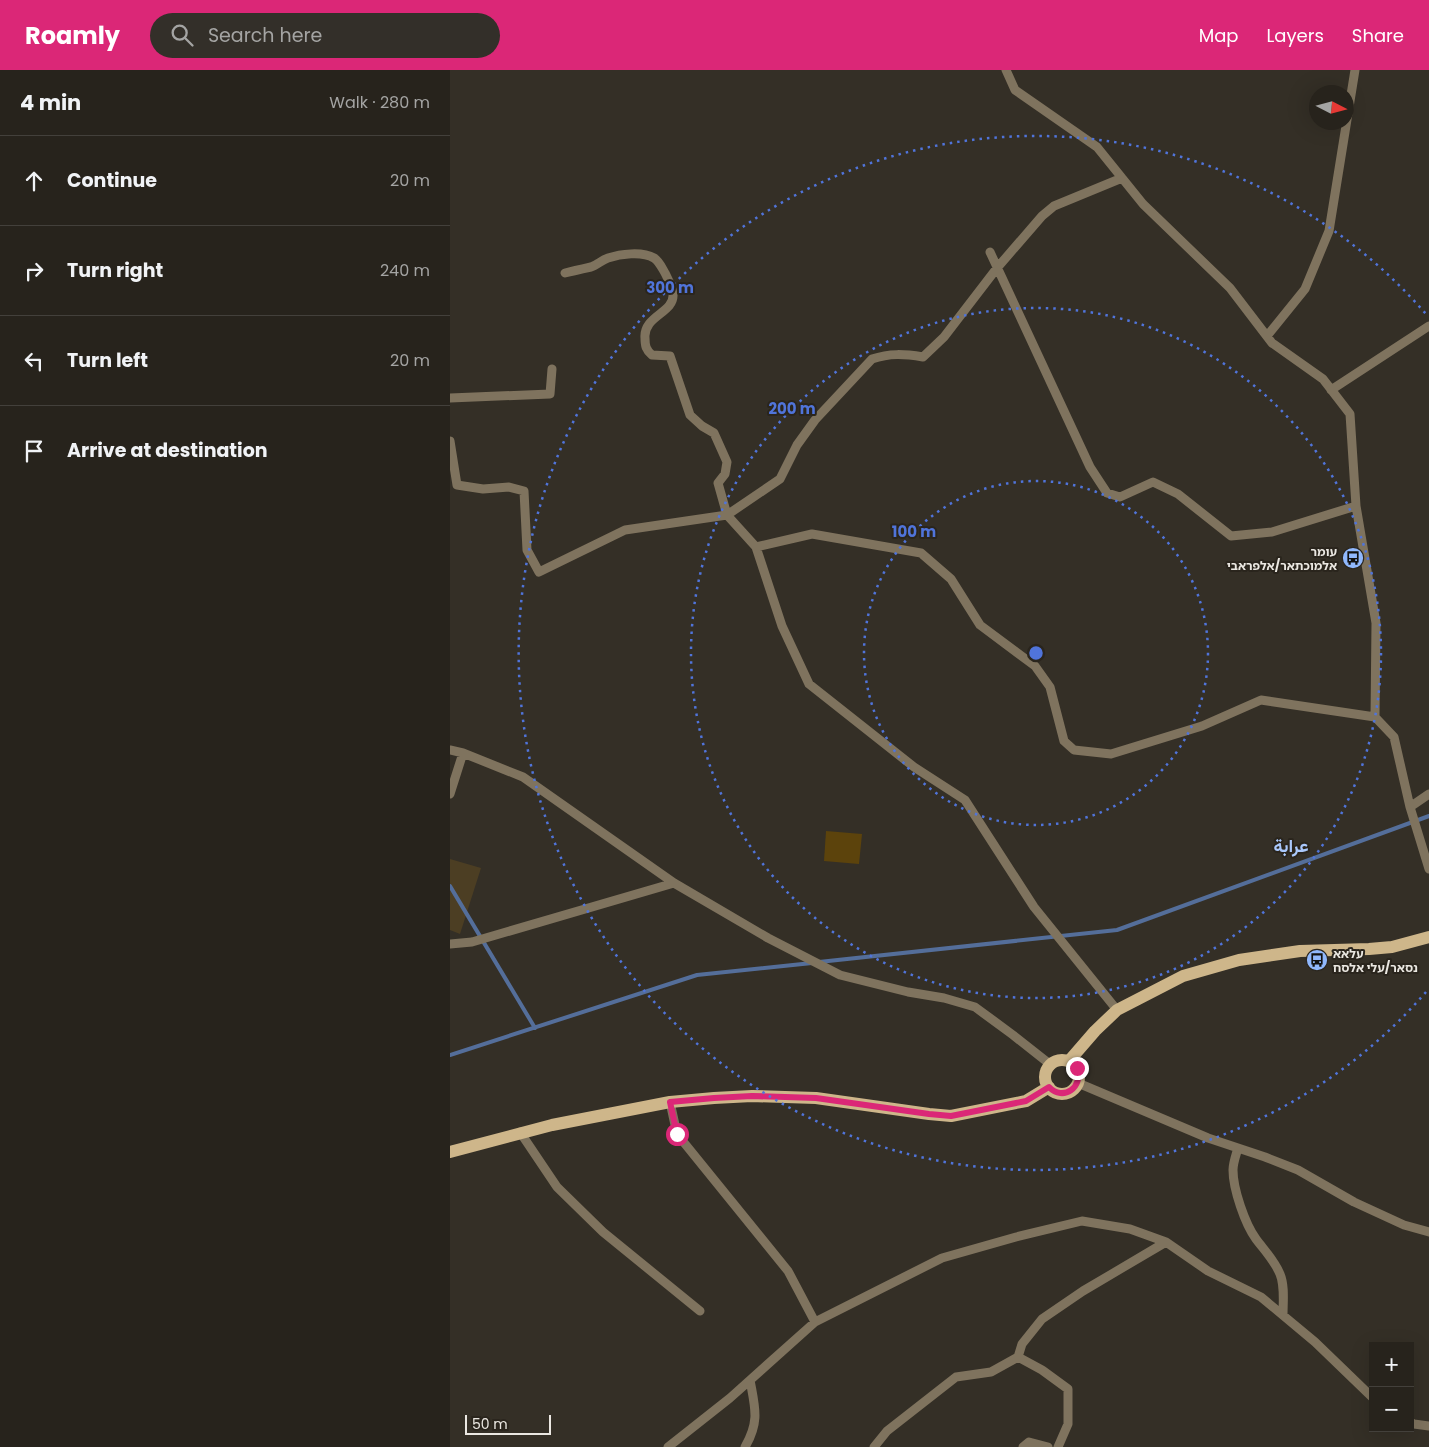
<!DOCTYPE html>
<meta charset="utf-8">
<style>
:root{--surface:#27231c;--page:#332f29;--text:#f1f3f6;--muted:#a4a4a3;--line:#43403b;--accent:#db2777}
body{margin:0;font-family:Poppins,Vazirmatn,"Noto Sans Hebrew",sans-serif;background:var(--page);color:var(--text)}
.controls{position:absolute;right:15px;bottom:15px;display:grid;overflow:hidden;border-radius:0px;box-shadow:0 5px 20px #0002}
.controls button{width:45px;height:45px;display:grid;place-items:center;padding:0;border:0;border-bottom:1px solid var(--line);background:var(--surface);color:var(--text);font:25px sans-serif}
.compass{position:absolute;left:859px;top:15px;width:45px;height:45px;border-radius:50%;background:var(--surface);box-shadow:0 5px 20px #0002;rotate:96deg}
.scale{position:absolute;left:15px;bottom:12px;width:86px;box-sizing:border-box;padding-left:5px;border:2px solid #ebe8e2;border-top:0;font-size:14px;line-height:18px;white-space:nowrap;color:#ebe8e2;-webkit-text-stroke:4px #2a251d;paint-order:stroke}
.stop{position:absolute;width:15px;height:15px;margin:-11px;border:4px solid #db2777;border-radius:50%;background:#fff}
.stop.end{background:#db2777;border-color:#fff;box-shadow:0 1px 5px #0008}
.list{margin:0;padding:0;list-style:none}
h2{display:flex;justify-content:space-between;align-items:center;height:65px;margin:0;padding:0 20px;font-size:21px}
h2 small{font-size:16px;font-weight:400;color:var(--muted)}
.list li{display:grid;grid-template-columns:32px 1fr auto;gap:15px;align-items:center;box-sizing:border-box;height:90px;padding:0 20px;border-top:1px solid var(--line)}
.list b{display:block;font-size:19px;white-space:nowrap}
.list em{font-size:16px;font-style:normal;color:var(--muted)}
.icon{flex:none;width:28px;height:28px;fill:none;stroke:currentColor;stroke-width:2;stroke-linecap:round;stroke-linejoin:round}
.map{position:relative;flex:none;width:979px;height:1377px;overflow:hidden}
header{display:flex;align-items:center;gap:30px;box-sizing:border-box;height:70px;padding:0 25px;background:var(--accent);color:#fff}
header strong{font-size:24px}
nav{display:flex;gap:28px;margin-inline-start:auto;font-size:18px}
.search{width:350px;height:45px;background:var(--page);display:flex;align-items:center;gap:12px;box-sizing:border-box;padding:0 18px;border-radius:28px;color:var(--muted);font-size:19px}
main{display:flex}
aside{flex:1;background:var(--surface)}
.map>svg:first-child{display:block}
.garden{fill:#4c3e23}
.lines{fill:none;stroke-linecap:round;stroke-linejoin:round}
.stream{stroke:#546e9a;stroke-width:4}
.building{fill:#5c430c}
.minor{stroke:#7f735e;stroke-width:9}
.primary{stroke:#ceb68a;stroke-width:12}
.route{stroke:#db2777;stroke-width:6}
.ring{fill:none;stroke:#5074da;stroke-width:2.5;stroke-dasharray:2.5 5}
.labels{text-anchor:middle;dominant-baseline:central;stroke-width:4;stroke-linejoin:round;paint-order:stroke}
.poi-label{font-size:12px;font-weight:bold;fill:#ebe8e2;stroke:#2a251d;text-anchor:end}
.district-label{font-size:18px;font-weight:bold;fill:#aac8fb;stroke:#2a251d}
.centre{fill:#5074da;stroke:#2a251d;stroke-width:2.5}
.ring-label{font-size:15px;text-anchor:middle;font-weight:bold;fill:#5074da;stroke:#2a251d;stroke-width:4;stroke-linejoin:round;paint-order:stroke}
</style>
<header>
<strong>Roamly</strong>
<div class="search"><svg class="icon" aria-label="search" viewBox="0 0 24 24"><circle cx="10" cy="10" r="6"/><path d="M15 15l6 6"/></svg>Search here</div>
<nav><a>Map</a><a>Layers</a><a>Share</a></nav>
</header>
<main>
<aside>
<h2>4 min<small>Walk · 280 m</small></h2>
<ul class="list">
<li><svg class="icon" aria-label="ahead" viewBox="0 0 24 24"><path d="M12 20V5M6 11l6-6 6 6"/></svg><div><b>Continue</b></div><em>20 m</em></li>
<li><svg class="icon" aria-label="right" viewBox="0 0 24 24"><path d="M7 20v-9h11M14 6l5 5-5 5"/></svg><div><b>Turn right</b></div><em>240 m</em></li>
<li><svg class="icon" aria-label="left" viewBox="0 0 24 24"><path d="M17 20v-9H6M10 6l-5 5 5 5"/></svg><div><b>Turn left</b></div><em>20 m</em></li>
<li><svg class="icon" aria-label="arrive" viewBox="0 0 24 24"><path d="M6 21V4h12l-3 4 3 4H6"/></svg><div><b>Arrive at destination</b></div></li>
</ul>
</aside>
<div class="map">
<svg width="979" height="1377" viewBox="0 0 979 1377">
<rect width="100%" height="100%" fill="#342f26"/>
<path class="garden" d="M0,789L31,798L10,864L0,860Z"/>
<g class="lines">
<path class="stream" d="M0,816L85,958
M369,892L667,860L979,746
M0,985L247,905L362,893"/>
</g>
<path class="building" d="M376,761L412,764L409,794L374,791Z"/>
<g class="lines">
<path class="minor" d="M556,0L565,20L647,77L693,134L780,218L822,273L873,309L900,344L906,436L926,553L925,647L944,667L960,737L979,799
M540,182L640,397L657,423L670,427L703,412L728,424L781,466L822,462L906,436
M115,203C123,201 132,199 141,197C147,195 152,190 158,188C170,184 192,181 204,188C209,191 212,198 215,203C218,209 223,218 223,225C224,243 193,246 195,268C195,276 196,280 202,285L220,286L240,345L252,356L264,363L277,392L275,404L268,413L277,445L306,477L332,556L359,614L464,697L515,730L584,837L667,940
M817,266L855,219L879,161L905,0
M881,320L979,256
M0,328L100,324L102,299
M0,371L7,415L33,419L59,417L74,421L77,480L89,502L175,460L277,445L330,409L347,375L365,350L422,289C440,283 454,284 473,287L494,267L547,198L592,146L604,136L672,108
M306,477L362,464L471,483L501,509L530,555L585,596L600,617L614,671L624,680L661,684L752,656L811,630L925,647
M0,680L13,683L73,707L224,813L318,868L390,905L458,922L494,928L525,937L563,965L601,995
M0,724L13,683
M960,737L979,724
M0,874L22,872L224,813
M628,1013L758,1068L815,1087L848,1100L904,1132L954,1155L979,1162
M220,1032L227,1064L338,1201L365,1252
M70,1062L107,1117L153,1162L250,1241
M788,1078C786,1085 783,1093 783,1100C783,1119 795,1154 806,1169C815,1181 824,1190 830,1204C835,1216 833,1232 833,1245
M960,1352L964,1354L979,1356
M218,1377L280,1328L365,1252L492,1188L566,1167L632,1151L680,1159L716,1172L758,1201L811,1227L865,1272L923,1328
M295,1377C310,1351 305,1338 300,1310
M424,1377L437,1361L506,1307L541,1302L568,1287
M573,1377L579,1372L598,1377
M608,1377L618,1354V1319L592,1300L568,1287L572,1274L592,1249L633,1221L716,1172"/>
<path class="primary" d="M595 1007a17 17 0 1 1 34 0a17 17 0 1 1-34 0Z
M619,991L645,961L667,940L733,906L789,890L850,881L919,879L942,877L979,867
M0,1082L102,1055L220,1032L264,1028L302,1026L366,1028L479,1044L501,1046L576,1031L599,1017"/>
</g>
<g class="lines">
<path class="route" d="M227,1064L220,1032L264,1028L302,1026L366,1028L479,1044L501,1046L576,1031L599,1017C613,1032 634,1017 627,998"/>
</g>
<g class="ring">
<circle cx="586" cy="583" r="172"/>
<circle cx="586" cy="583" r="345"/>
<path d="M976 922A517 517 0 1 1 976 244"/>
</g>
<defs>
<g id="bus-disc" transform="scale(1.125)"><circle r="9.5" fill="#90b8fd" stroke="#2a251d"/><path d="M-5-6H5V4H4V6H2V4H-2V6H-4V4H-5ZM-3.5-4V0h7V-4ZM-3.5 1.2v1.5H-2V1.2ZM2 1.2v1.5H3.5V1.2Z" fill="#111"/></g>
</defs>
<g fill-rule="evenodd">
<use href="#bus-disc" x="903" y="488"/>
<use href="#bus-disc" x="867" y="890"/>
</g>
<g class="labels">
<g class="poi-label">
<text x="887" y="481">עומר<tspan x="887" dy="14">אלמוכתאר/אלפראבי</tspan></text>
<text x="883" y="883" text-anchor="start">עלאא<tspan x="883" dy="14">נסאר/עלי אלסח</tspan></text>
</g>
<g class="district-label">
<text x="841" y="775">عرابة</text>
</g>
</g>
<circle cx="586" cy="583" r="8" class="centre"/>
<g class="ring-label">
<text x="220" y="223">300 m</text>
<text x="342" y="344">200 m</text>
<text x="464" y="467">100 m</text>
</g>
</svg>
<div class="controls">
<button>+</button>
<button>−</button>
</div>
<svg class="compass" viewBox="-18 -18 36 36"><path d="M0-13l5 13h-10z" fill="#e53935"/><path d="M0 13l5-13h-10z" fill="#a4a4a3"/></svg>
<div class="scale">50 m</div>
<div class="stop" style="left:227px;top:1064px"></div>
<div class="stop end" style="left:627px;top:998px"></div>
</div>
</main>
